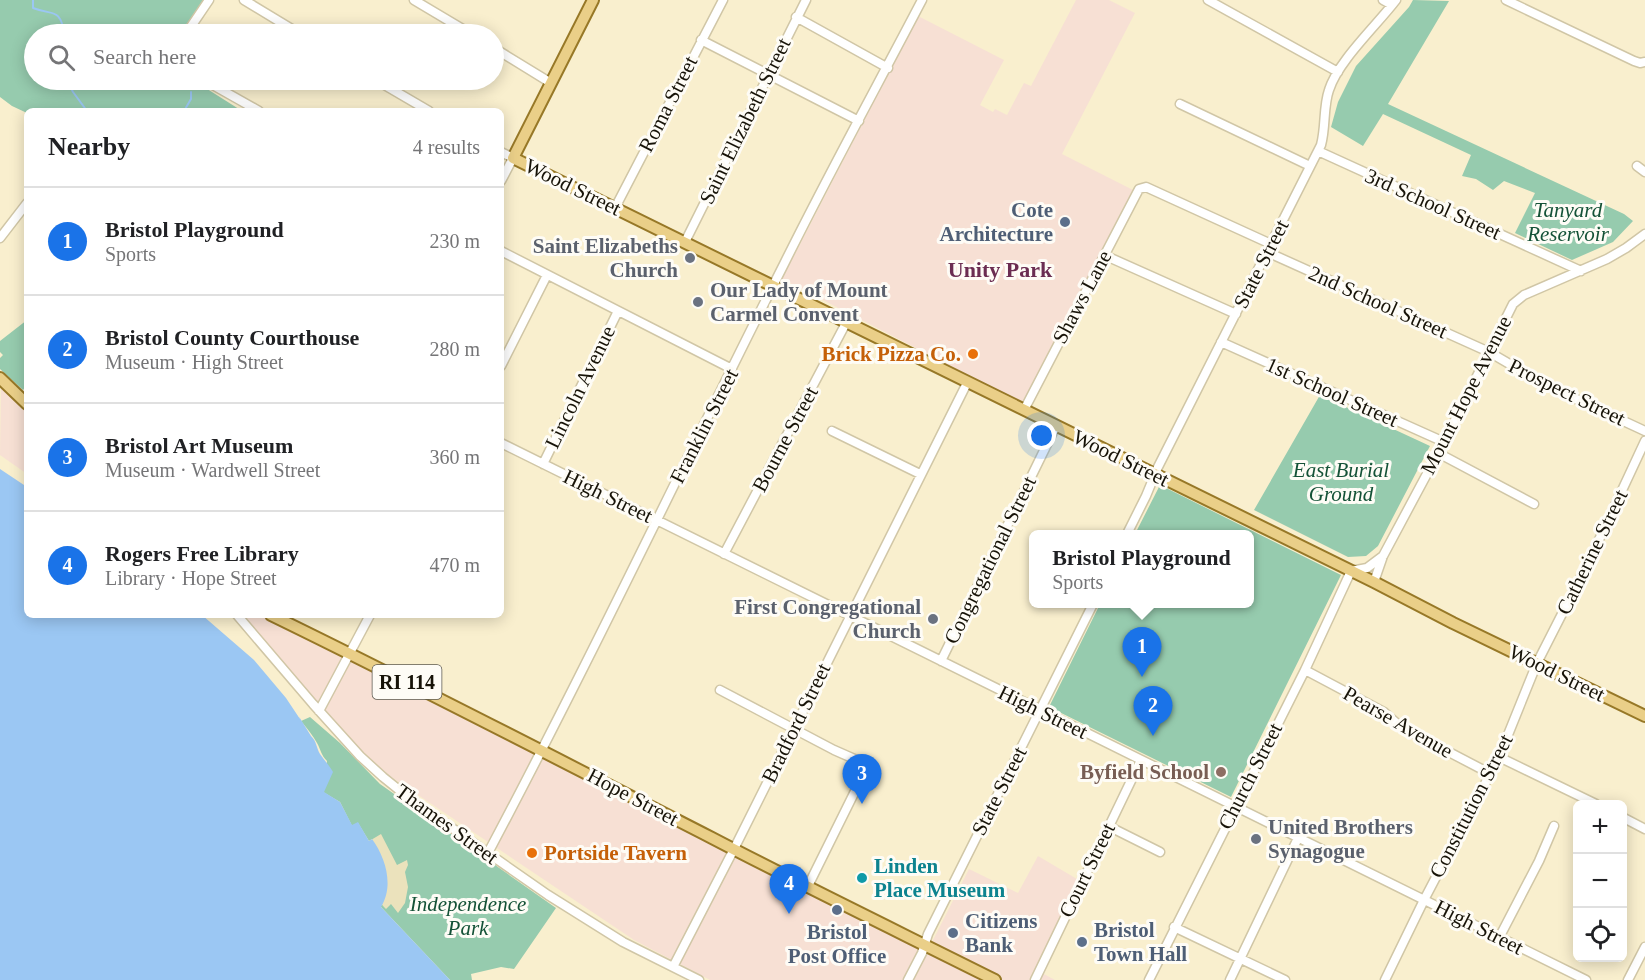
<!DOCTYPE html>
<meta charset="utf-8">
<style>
:root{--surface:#fff;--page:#f6f6f6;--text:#202124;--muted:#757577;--line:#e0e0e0;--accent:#1a73e8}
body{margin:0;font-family:Georgia,serif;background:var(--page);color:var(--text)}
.controls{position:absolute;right:18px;bottom:18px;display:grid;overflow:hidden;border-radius:9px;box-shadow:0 3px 15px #0003}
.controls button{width:54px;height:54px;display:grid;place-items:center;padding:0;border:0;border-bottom:2px solid var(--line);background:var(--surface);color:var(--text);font:30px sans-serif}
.you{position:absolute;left:1042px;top:436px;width:21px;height:21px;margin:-15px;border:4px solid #fff;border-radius:50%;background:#1a73e8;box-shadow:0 0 0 9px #1a73e833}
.badge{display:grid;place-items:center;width:39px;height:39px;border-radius:50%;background:var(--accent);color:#fff;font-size:20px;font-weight:700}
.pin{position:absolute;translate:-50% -50px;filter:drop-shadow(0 2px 3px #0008)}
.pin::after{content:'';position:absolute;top:32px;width:21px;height:18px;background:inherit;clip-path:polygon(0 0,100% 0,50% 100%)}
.popup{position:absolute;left:1029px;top:530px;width:225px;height:78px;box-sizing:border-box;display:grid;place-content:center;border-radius:9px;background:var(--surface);filter:drop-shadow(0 2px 4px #0005);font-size:20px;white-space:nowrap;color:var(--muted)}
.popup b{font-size:22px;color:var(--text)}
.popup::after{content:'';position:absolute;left:50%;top:100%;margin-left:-12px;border:12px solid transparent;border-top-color:var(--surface)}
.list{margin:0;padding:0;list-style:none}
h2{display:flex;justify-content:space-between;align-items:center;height:78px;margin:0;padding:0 24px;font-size:26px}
h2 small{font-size:20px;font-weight:400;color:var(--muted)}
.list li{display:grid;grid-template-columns:39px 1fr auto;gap:18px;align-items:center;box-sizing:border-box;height:108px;padding:0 24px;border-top:2px solid var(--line)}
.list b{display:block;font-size:22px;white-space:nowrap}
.list p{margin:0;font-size:20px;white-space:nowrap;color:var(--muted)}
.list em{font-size:20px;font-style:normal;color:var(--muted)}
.icon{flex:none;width:33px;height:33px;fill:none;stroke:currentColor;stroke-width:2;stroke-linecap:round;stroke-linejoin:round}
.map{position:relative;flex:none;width:1645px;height:980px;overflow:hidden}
.search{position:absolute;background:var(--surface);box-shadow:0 3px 15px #0003;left:24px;top:24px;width:480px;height:66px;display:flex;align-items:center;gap:15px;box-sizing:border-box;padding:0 21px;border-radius:33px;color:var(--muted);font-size:22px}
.panel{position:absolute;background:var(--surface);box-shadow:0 3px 15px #0003;left:24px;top:108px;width:480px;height:510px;border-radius:9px}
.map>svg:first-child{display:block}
.commercial{fill:#f7e0d4}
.green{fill:#96cbae}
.sand{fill:#ebe2bc}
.water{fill:#9bc7f3}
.pier{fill:#f9efce}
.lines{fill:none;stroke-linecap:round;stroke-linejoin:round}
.stream{stroke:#9bc7f3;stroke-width:2}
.minor-casing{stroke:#d0c6a6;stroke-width:11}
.major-casing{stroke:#977827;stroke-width:14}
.minor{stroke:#fff;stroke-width:8}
.major{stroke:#eacf88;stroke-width:10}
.service-dot{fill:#5c6f8a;stroke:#fefcf6;stroke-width:2}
.worship-dot{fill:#6b7280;stroke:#fefcf6;stroke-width:2}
.food-dot{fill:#e8710a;stroke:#fefcf6;stroke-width:2}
.education-dot{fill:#8d6e63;stroke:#fefcf6;stroke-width:2}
.culture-dot{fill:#0f9aa8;stroke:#fefcf6;stroke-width:2}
.labels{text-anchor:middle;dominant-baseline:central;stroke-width:6;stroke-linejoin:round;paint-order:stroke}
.shield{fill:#fefcf6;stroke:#5c594f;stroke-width:1.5}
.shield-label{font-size:20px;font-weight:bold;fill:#171308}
.street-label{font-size:21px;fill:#171308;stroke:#fefcf6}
.service-label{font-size:21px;font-weight:bold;fill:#4e5e75;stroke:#fefcf6;text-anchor:start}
.park-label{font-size:21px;font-style:italic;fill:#145237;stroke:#fefcf6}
.worship-label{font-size:21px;font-weight:bold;fill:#5b616d;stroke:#fefcf6;text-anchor:end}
.food-label{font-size:21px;font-weight:bold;fill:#c56008;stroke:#fefcf6;text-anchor:end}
.education-label{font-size:21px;font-weight:bold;fill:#785e54;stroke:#fefcf6;text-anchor:end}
.culture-label{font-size:21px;font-weight:bold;fill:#0d838f;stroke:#fefcf6;text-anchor:start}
.neighbourhood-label{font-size:22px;font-weight:bold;fill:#6b2d52;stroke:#fefcf6}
</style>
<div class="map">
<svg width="1645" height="980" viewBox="0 0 1645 980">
<rect width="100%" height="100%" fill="#f9efce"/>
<path class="commercial" d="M1076,0H1109L1135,13L1062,154L1133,190L1023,403L782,279L918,16L1004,60L980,105L993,112L995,109L1007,115L1024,83L1031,86Z
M1,387L27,413V474L0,455Z
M232,615H261L929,948L969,869L1018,893L1038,856L1077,879L1087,880L1042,973L1055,980H710L634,940L360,756Z"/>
<path class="green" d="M0,0H207L182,34H34V80H193L242,111H27V113L12,106L0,97Z
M1413,0L1449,1L1388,104L1624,214L1633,221L1613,242L1572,260L1515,233L1535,193L1504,181L1493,190L1476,179L1462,176L1471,155L1383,114L1363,146L1331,127L1338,102L1356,66L1409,7Z
M27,320V385L23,390L0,369V358L3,355L0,352V341Z
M1320,395L1430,446L1378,546L1366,556L1348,557L1254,510Z
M1160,485L1341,575L1231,797L1049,707L1100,604H1250V534H1135Z
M310,717L340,743L380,784L556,908L514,969L501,967L471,974L472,980H450L381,907L372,839L369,841L358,823L352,826L340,802L323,792L327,761C321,755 321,750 317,743C313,736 307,728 301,721Z"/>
<path class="sand" d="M381,834L397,865L407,860L408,865L405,872L408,887L405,903L398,913L391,904L386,909L384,907L362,882L351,852Z"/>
<path class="water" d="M0,469L27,487V615H207L259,661L285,694L311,736C317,742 316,747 320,754C324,760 329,765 333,772L324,792L340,802L352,825L358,822L369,841L372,839C386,858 394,886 381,907L450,980H0Z"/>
<path class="pier" d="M202,615H211L252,652L272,675L297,708L300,719L286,698L254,660Z"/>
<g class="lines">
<path class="stream" d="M33,0V8C54,16 59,7 65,34
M67,80L73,92L87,111
M184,111L191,99V92"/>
<g class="minor-casing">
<path id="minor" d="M244,0L300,34
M414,0L471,34
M1208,0L1338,72
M1383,0L1392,5
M1506,0L1634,61L1640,63L1645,62
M796,17L888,68
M186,34L209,0
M701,40L859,121
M494,48L551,83
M204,80L259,111
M376,80L429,111
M1180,104L1310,166
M1318,151L1581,271
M501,152L513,158L501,181
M1637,166L1645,172
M615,208L723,0
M0,238L27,203
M685,242L806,0
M501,251L732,369
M1267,252L1489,352L1544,384L1645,431
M1104,255L1236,314
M1221,342L1444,442
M501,366L547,275
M1024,410L1139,189L1146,187L1271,244
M832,431L920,474
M501,443L1586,980
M1438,453L1534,504
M543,464L618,311
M1127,534L1146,496L1158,467L1321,145C1326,127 1323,107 1329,90C1338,61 1377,25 1396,0
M724,554L846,323
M1374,582L1383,556L1444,442L1513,304L1524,295L1607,259L1626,248L1645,234
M237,615L313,704L360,756L383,777L409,798L548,895L623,942L699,980
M941,661L1056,426
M1305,670L1384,712L1401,727L1491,774
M720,690L834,750L868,765L808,886
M319,711L370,615
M1499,757L1596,804
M1622,817L1645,829
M1108,826L1160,852
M488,853C591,659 685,460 784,264C828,175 876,88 922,0
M1174,927L1285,980
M1499,938L1539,861L1554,826
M673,967L734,849L967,383
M908,980L922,953L928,934L1093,604
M1035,980L1141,760
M1149,980L1305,670L1351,571L1367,568L1383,556
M1230,980L1298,838
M1385,980L1424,900L1499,757L1537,663L1590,559L1645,441
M1628,980L1645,947"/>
</g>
<g class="major-casing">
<path id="major" d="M593,0L513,158L1374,582L1453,623L1645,716
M0,378L27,404
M271,615C419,687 565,763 712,838C806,887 901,933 995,980"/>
</g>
<use href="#minor" class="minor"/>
<use href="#major" class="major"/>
</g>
<g class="service-dot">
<circle cx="1065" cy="222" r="6"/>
<circle cx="837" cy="910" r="6"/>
<circle cx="953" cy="933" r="6"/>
<circle cx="1082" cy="942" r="6"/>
</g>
<g class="worship-dot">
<circle cx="690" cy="258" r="6"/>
<circle cx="698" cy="302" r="6"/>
<circle cx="933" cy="619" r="6"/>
<circle cx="1256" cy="839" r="6"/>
</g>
<g class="food-dot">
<circle cx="973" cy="354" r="6"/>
<circle cx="532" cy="853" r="6"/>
</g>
<circle class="education-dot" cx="1221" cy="772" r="6"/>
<circle class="culture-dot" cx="862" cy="878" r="6"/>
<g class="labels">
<rect class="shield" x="372.5" y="665" width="69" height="34" rx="4.5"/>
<g class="shield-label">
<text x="407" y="682">RI 114</text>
</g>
<g class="street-label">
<text transform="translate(668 104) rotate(-63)">Roma Street</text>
<text transform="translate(745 121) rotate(-64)">Saint Elizabeth Street</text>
<text transform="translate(573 187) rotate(26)">Wood Street</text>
<text transform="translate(1433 204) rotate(24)">3rd School Street</text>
<text transform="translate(1261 264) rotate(-63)">State Street</text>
<text transform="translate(1082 297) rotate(-62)">Shaws Lane</text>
<text transform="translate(1378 302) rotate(24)">2nd School Street</text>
<text transform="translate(580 387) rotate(-64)">Lincoln Avenue</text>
<text transform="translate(1332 392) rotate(24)">1st School Street</text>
<text transform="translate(1567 392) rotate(26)">Prospect Street</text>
<text transform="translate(1466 395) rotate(-63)">Mount Hope Avenue</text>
<text transform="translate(704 426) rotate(-63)">Franklin Street</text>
<text transform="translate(785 439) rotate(-62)">Bourne Street</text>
<text transform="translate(1121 458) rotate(26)">Wood Street</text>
<text transform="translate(608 496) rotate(26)">High Street</text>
<text transform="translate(1592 552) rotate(-64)">Catherine Street</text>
<text transform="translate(990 560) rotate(-64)">Congregational Street</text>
<text transform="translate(1557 673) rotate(26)">Wood Street</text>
<text transform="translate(1043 712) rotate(26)">High Street</text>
<text transform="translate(1398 722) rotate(30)">Pearse Avenue</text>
<text transform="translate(796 723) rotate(-64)">Bradford Street</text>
<text transform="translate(1250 776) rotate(-63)">Church Street</text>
<text transform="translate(999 791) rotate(-63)">State Street</text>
<text transform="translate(633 797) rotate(28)">Hope Street</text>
<text transform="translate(1471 806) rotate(-63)">Constitution Street</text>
<text transform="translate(447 824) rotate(36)">Thames Street</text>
<text transform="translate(1087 870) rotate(-64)">Court Street</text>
<text transform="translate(1479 927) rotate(27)">High Street</text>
</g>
<g class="service-label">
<text x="1053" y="210" text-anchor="end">Cote<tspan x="1053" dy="24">Architecture</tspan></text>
<text x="965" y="921">Citizens<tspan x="965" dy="24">Bank</tspan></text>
<text x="1094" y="930">Bristol<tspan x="1094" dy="24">Town Hall</tspan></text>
<text x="837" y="932" text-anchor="middle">Bristol<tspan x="837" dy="24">Post Office</tspan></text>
</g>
<g class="park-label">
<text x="1568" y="210">Tanyard<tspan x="1568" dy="24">Reservoir</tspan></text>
<text x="1341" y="470">East Burial<tspan x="1341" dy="24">Ground</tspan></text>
<text x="468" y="904">Independence<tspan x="468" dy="24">Park</tspan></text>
</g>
<g class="worship-label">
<text x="678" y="246">Saint Elizabeths<tspan x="678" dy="24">Church</tspan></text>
<text x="710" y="290" text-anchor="start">Our Lady of Mount<tspan x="710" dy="24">Carmel Convent</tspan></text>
<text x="921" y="607">First Congregational<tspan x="921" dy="24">Church</tspan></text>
<text x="1268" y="827" text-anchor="start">United Brothers<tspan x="1268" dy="24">Synagogue</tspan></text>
</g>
<g class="food-label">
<text x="961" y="354">Brick Pizza Co.</text>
<text x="544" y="853" text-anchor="start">Portside Tavern</text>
</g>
<g class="education-label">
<text x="1209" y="772">Byfield School</text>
</g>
<g class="culture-label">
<text x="874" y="866">Linden<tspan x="874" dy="24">Place Museum</tspan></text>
</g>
<g class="neighbourhood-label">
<text x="1000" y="269">Unity Park</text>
</g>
</g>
</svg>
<div class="controls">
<button>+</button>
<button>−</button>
<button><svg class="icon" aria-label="locate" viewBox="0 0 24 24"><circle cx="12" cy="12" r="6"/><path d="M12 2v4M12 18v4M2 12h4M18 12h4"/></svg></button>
</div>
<div class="you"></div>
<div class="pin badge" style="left:1142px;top:677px">1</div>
<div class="popup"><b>Bristol Playground</b>Sports</div>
<div class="pin badge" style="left:1153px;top:736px">2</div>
<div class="pin badge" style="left:862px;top:804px">3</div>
<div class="pin badge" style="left:789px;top:914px">4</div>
<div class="search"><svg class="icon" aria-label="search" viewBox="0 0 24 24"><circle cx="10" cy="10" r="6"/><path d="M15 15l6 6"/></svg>Search here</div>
<section class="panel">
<h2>Nearby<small>4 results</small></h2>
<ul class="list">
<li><span class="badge">1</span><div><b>Bristol Playground</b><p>Sports</p></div><em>230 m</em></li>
<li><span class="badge">2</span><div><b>Bristol County Courthouse</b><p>Museum · High Street</p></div><em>280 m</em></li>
<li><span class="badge">3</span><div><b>Bristol Art Museum</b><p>Museum · Wardwell Street</p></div><em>360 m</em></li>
<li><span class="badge">4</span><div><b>Rogers Free Library</b><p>Library · Hope Street</p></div><em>470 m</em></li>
</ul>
</section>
</div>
